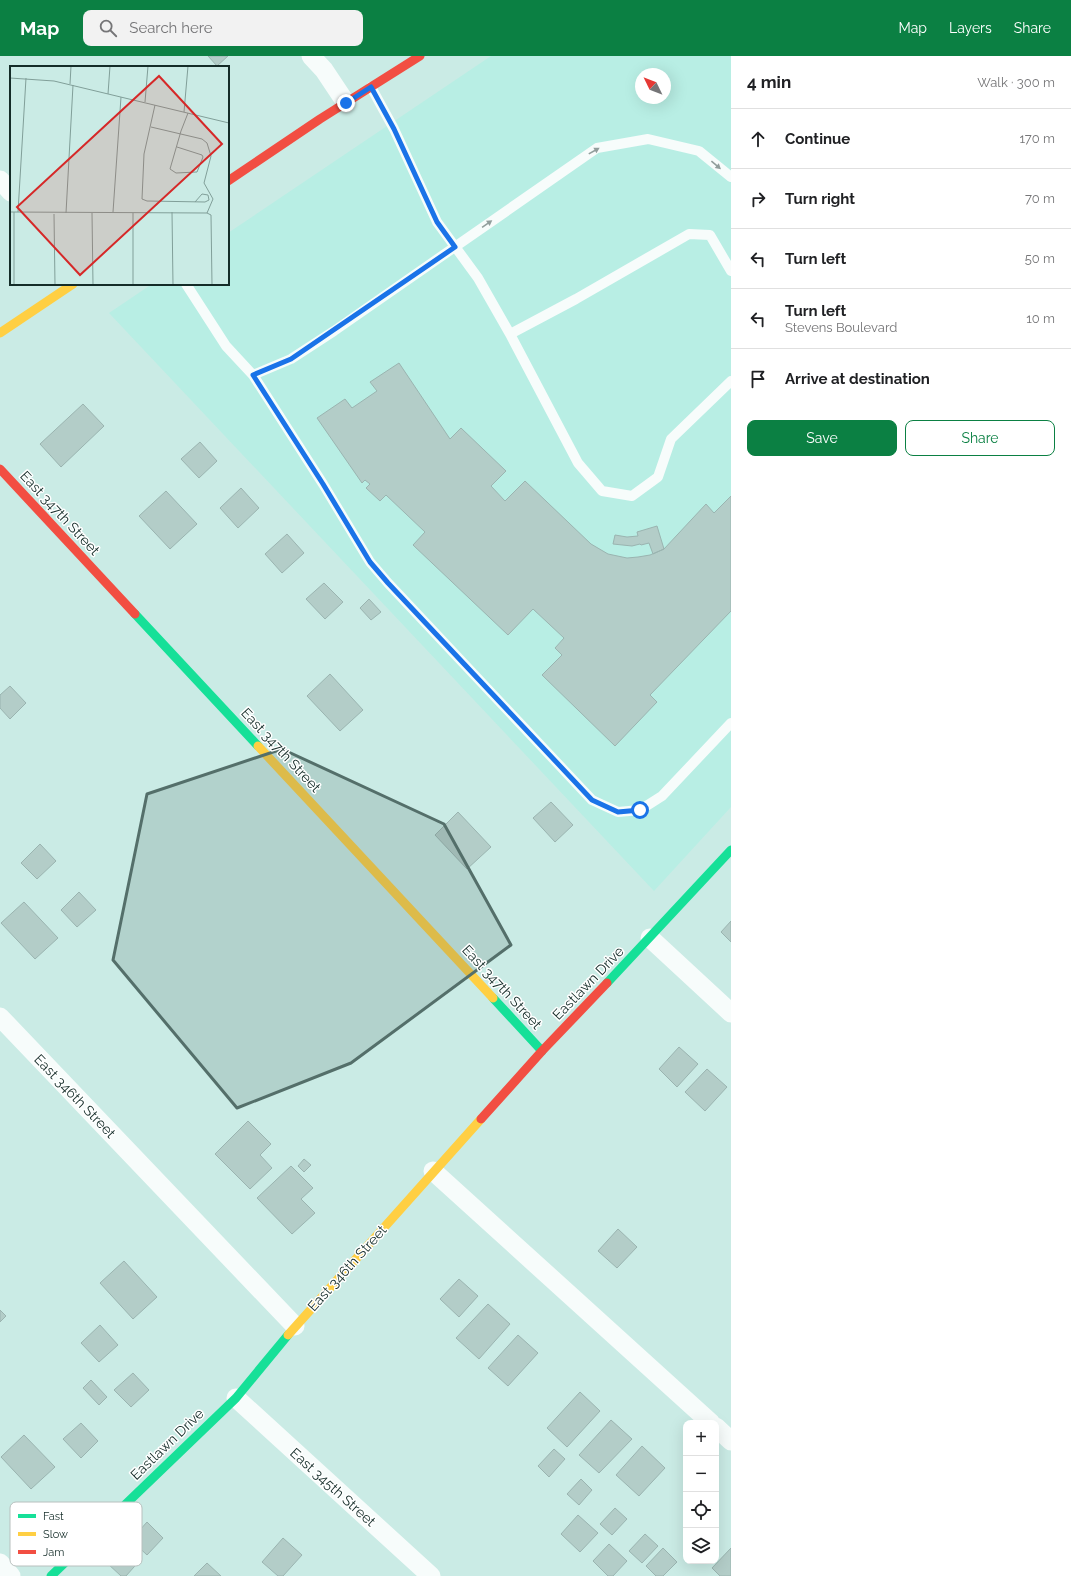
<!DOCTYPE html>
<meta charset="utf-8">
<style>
:root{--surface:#fff;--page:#f2f2f2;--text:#202124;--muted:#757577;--line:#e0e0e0;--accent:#0b8043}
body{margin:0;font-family:Raleway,sans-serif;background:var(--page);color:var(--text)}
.controls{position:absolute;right:12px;bottom:12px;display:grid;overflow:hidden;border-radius:8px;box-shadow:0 4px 16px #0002}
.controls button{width:36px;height:36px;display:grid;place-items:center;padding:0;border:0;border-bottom:1px solid var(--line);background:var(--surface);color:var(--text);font:20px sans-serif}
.compass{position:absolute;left:635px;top:12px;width:36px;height:36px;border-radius:50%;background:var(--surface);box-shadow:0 4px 16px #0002;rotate:313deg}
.stop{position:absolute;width:12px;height:12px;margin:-9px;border:3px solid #1a73e8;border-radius:50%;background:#fff}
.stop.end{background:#1a73e8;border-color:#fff;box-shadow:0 1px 4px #0008}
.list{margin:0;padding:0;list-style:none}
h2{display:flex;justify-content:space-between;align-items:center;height:52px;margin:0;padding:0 16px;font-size:17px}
h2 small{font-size:13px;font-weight:400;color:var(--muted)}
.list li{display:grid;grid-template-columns:26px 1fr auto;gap:12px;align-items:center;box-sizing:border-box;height:60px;padding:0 16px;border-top:1px solid var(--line)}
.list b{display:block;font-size:15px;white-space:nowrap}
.list p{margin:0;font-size:13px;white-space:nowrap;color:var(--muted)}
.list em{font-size:13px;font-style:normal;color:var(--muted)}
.actions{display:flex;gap:8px;padding:12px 16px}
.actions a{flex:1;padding:9px 0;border:1px solid var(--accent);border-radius:8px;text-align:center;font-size:14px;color:var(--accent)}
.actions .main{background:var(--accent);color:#fff}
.icon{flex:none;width:22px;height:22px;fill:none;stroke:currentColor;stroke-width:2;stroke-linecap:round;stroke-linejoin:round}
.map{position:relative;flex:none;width:731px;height:1520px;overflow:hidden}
header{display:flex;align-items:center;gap:24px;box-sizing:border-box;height:56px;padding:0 20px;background:var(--accent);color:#fff}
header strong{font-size:19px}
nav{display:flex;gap:22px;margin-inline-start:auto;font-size:14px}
.search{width:280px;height:36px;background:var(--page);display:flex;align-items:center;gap:10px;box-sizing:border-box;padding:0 14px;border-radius:8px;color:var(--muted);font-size:15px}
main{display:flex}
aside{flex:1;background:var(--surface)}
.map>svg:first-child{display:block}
.built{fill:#b8eee4;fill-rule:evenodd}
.building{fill:#b3cdc8;stroke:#9ab4b0}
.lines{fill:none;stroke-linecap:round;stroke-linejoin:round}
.lane{stroke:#f7fcfb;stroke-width:10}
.street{stroke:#f7fcfb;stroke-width:19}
.fast{stroke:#16e098;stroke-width:9}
.slow{stroke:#ffcf43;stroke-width:9}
.jam{stroke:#f24e42;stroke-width:9}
.oneway{fill:#919e9c}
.route{stroke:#1a73e8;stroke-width:5}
.marked{fill:#546f6a;fill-opacity:0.2;stroke:#546f6a;stroke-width:3;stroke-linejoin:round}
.labels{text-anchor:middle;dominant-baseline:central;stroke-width:3;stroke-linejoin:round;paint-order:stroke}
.street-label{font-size:14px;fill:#142c28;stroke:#fff}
.inset-road{fill:none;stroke:#819f99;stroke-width:1}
.view{fill:#d62828;fill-opacity:0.15;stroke:#d62828;stroke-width:2}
.inset-edge{fill:none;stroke:#142c28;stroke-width:2}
.key{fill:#fff;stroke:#b8c0be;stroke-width:1}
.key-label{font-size:11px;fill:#142c28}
</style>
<header>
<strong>Map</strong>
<div class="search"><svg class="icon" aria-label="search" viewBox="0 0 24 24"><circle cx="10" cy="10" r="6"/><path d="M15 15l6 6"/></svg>Search here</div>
<nav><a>Map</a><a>Layers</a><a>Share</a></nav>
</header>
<main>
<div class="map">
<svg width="731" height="1520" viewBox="0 0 731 1520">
<rect width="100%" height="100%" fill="#caebe5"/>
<path class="built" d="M491,0H731V751L654,835L109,257L152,228H228V177ZM641,18H665V42H641Z"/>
<path class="building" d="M208,0H228L217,10Z
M399,307L450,383L461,372L506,415L491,430L505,445L525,425L591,488L608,498L627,502L638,501L650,499L664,493L706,448L714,457L731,440V555L650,639L657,646L615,690L542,619L562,599L555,592L564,582L533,553L508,579L413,489L425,476L386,439L380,445L366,432L370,428L365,424L362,427L317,362L345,343L352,352L377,335L370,326Z
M83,348L104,370L61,411L40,388Z
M200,386L217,405L199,422L181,403Z
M241,432L259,452L238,472L220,452Z
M166,435L197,468L170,493L139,460Z
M657,470L664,493L653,498L649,487L641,489L640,488L632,490L613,488L615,479L627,481L638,480L637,476Z
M287,478L304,497L282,517L265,498Z
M324,527L343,546L325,563L306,543Z
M369,543L381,556L371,564L360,552Z
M330,618L363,654L340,675L307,640Z
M10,630L26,647L10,663L0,652V639Z
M551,746L573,769L555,786L533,762Z
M458,756L491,791L467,813L435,779Z
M40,788L56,805L37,823L21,807Z
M79,836L96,854L77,871L61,854Z
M24,846L58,882L35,903L1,867Z
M731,865V886L721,876Z
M679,991L698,1008L677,1031L659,1013Z
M707,1013L727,1031L705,1055L685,1036Z
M248,1065L271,1088L260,1099L272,1112L250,1133L215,1098Z
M304,1103L311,1109L304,1116L298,1110Z
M291,1110L313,1132L301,1143L315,1157L292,1178L257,1142Z
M618,1173L637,1191L617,1212L598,1195Z
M124,1205L157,1241L133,1263L100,1227Z
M459,1223L478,1240L459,1261L440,1243Z
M488,1248L510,1268L479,1303L456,1282Z
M0,1254L6,1260L0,1266Z
M100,1269L118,1289L99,1306L81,1287Z
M518,1279L538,1297L508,1330L488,1312Z
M133,1317L149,1334L131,1351L114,1334Z
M91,1324L107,1341L99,1349L83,1332Z
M580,1336L600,1355L567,1391L547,1372Z
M611,1364L632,1383L599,1417L579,1399Z
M81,1367L98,1385L81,1402L63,1383Z
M24,1379L55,1411L31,1433L1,1401Z
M642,1390L665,1412L639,1440L616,1419Z
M554,1393L565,1403L549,1421L538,1410Z
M581,1423L592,1434L579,1449L567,1438Z
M615,1452L627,1463L612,1479L600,1468Z
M578,1459L598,1477L580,1496L561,1478Z
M147,1466L163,1482L147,1499L131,1484Z
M645,1478L658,1490L642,1507L629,1495Z
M283,1482L302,1499L283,1520H278L262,1506Z
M126,1487L142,1502L126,1520H121L107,1507Z
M609,1488L627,1505L613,1520H608L593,1505Z
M663,1492L677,1506L663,1520H656L646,1510Z
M731,1492V1520H720L712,1512Z
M207,1507L221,1520H194Z"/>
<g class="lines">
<path class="lane" d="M371,31L394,73L437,166L478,222L510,278L578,407L602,435L632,440L658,421L671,383L731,325
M186,228L226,290L253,319L323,428L370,506L388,527L592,744L618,756L640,754L662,740L731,667
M510,278L576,243L689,178L710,179L731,215
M253,319L291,303L334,275L597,92L648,83L699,95L731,121"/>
<path class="street" d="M311,0L324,14L346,47
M0,124L11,136
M650,882L731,957
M0,961L295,1270
M433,1115L711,1367
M236,1342L431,1520
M716,1371L731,1385
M0,1507L11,1520"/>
<path class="fast" d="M135,558L258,690
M607,927L731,794
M493,942L542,995
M51,1520L236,1342L288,1279"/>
<path class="slow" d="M0,277L73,228
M258,690L493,942
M288,1279L481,1063"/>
<path class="jam" d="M228,125L320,63L420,0
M0,413L135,558
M481,1063L542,995L607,927"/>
</g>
<defs><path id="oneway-solid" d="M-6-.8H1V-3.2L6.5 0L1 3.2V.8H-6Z"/></defs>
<g class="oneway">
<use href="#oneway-solid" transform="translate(594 95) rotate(-29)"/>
<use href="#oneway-solid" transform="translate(716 109) rotate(40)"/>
<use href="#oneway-solid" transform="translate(487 168) rotate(-35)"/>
</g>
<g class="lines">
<path class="route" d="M346,47L371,31L394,73L437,166L455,191L291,303L253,319L323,428L370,506L388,527L592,744L618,756L640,754"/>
</g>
<path class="marked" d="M282,693L444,768L511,889L351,1007L237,1052L113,904L147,738Z"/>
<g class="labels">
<g class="street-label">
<text transform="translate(60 457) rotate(47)">East 347th Street</text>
<text transform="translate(281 694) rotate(47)">East 347th Street</text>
<text transform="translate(588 927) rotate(-46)">Eastlawn Drive</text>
<text transform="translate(502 931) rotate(47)">East 347th Street</text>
<text transform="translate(75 1040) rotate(46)">East 346th Street</text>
<text transform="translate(347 1212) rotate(-48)">East 346th Street</text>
<text transform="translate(167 1388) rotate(-44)">Eastlawn Drive</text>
<text transform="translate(333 1431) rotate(42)">East 345th Street</text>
</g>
</g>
<g transform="translate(10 10)">
<rect width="219" height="219" fill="#caebe5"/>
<path class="inset-road" d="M0,12L44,15L219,57M60,18L61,0M98,28L100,0M135,36L138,0M145,39L134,88L132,133L137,135L195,136L199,134L198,129L192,128L185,136M174,46L178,0M141,61L192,73L197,77L201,90L194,117L203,133L197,147M167,81L192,89L193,91L187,106L166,107L160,103L171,65L178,47M0,146L197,147M4,146V219M8,146L16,12M103,146L111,31M162,146L163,219M56,147L63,19M82,147L83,219M123,147V219M197,147L201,149L202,219M44,148L45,219"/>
<path class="view" d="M149,10L212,78L70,209L7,141Z"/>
<rect width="219" height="219" class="inset-edge"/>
</g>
<rect x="10" y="1446" width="132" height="64" rx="6" class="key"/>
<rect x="18" y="1458" width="18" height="4" fill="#16e098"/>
<rect x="18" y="1476" width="18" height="4" fill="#ffcf43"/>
<rect x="18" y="1494" width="18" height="4" fill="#f24e42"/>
<g class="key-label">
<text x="43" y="1464">Fast</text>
<text x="43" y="1482">Slow</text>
<text x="43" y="1500">Jam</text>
</g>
</svg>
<div class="controls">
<button>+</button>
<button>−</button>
<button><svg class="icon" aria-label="locate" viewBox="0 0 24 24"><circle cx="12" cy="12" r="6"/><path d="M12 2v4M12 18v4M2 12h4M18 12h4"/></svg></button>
<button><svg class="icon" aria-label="layers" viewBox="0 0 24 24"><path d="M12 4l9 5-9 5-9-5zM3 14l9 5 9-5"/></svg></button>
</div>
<svg class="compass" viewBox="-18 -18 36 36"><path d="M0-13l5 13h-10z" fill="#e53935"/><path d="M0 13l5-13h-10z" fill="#757577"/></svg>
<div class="stop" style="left:640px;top:754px"></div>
<div class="stop end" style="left:346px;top:47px"></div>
</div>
<aside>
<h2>4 min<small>Walk · 300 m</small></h2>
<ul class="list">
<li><svg class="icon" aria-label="ahead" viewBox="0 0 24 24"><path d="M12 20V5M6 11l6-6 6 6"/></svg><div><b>Continue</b></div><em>170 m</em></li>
<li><svg class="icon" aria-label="right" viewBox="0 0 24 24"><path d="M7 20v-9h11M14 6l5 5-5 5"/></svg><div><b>Turn right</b></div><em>70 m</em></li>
<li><svg class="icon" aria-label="left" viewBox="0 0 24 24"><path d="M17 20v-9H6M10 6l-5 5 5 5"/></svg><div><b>Turn left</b></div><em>50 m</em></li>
<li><svg class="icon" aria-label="left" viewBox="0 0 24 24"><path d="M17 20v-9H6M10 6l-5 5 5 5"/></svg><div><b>Turn left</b><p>Stevens Boulevard</p></div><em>10 m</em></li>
<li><svg class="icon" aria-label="arrive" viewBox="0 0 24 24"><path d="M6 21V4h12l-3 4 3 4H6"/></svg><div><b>Arrive at destination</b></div></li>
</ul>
<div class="actions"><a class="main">Save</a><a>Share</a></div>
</aside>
</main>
